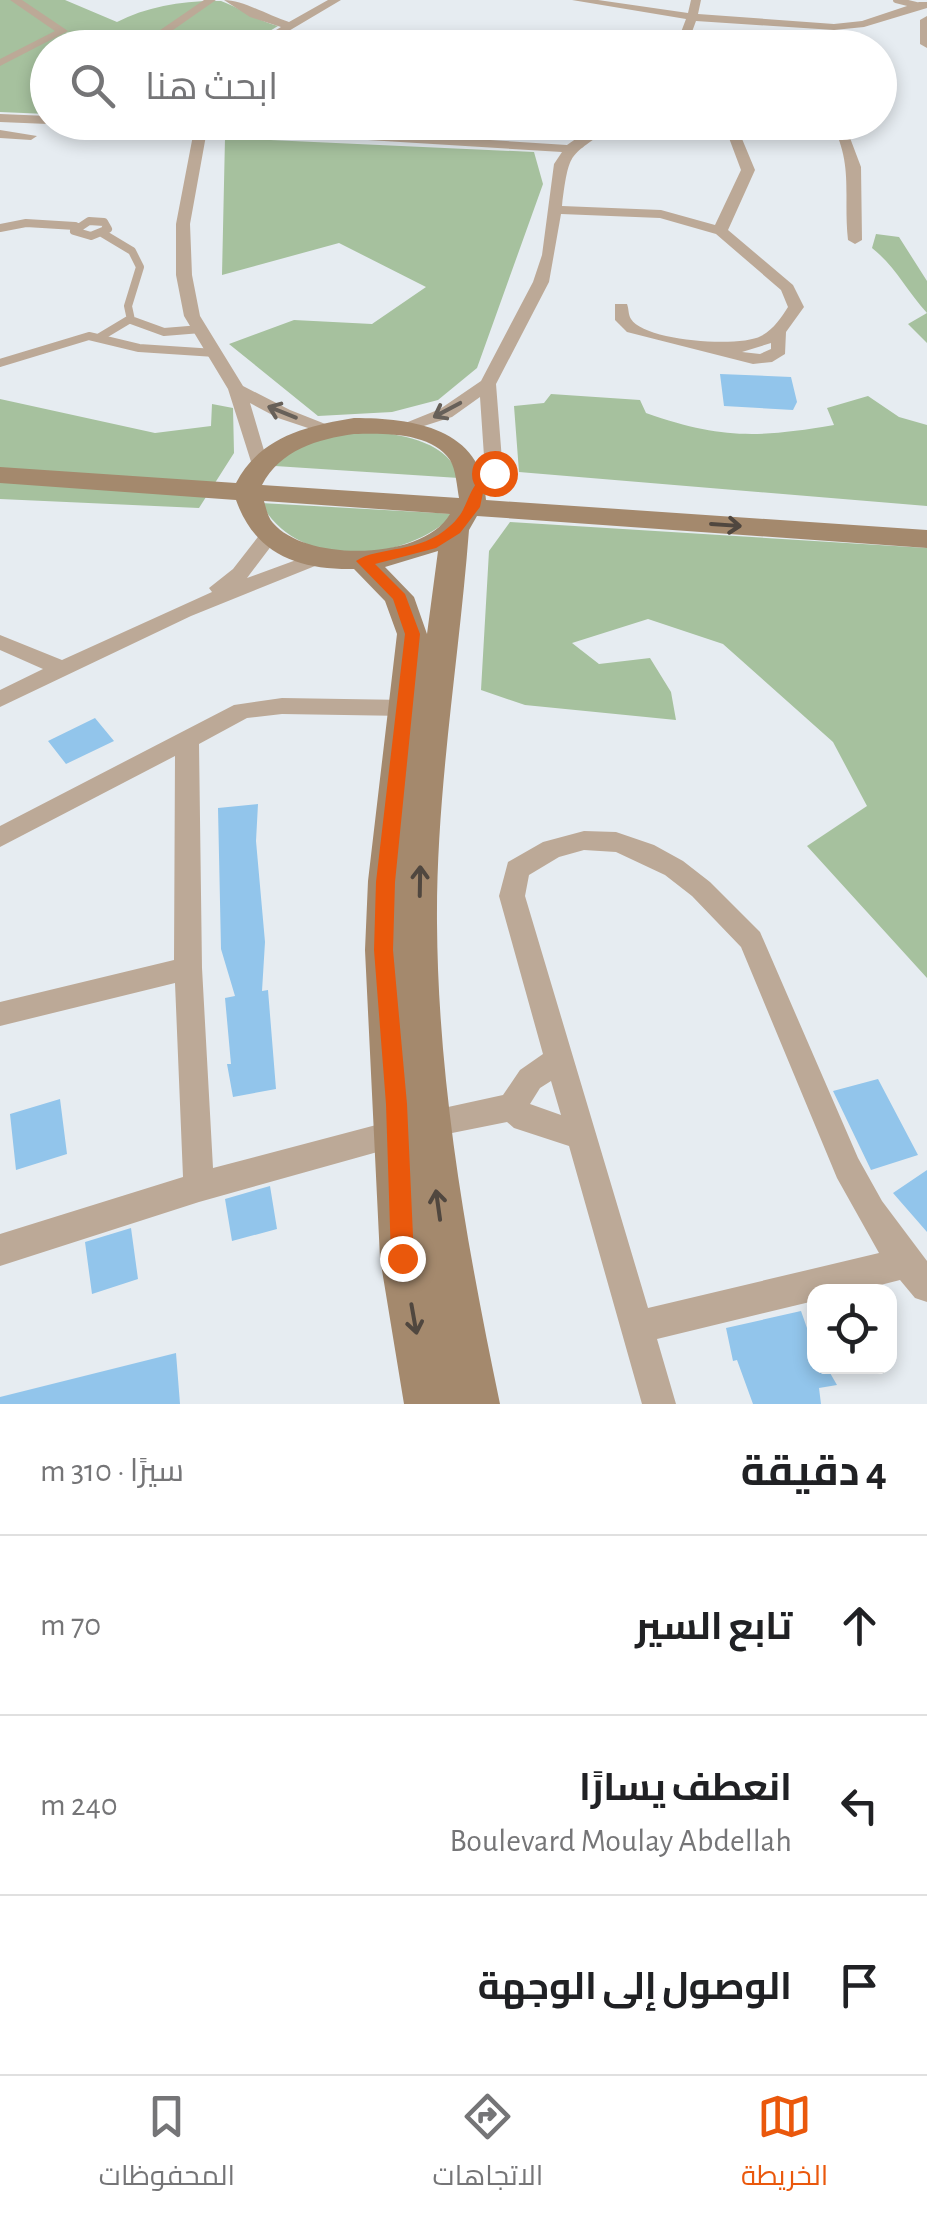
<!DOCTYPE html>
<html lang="ar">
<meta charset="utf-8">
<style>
:root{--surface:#fff;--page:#f6f6f6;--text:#202124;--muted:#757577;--line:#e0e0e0;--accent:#ea580c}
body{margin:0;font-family:"Alegreya Sans",Cairo,sans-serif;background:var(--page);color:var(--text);direction:rtl}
.controls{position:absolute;right:30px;bottom:30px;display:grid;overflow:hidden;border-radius:20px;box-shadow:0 5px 15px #0003}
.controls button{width:90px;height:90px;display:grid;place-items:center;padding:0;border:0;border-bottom:2px solid var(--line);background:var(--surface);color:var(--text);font:50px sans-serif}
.stop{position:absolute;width:30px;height:30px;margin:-22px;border:8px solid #ea580c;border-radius:50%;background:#fff}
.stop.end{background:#ea580c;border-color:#fff;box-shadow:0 2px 10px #0008}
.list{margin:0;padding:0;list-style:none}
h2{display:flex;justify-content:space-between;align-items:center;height:130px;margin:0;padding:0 40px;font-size:42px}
h2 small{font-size:32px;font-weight:400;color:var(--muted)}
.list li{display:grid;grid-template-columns:65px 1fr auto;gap:30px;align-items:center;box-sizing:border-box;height:180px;padding:0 40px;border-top:2px solid var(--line)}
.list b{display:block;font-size:38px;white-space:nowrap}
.list p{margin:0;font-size:32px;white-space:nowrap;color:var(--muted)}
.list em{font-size:32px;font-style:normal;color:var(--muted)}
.icon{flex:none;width:55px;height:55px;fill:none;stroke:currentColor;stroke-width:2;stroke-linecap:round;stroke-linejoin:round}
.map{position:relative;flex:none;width:927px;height:1404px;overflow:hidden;direction:ltr}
.search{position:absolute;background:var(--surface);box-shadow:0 5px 15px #0003;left:30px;right:30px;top:30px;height:110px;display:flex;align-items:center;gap:25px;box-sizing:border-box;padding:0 35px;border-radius:55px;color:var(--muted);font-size:38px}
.sheet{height:670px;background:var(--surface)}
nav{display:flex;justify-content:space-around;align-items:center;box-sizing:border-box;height:140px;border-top:2px solid var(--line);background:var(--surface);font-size:28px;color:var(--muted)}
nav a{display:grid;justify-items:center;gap:5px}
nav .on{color:var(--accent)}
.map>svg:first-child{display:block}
.green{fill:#a6c19e}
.building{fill:#92c5eb}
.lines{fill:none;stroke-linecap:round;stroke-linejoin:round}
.service-far1{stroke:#bca997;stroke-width:6}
.service{stroke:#bca997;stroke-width:8}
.minor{fill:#bca997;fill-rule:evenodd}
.tertiary{fill:#bca997;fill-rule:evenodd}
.secondary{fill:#a4896d;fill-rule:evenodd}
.oneway{stroke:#676059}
.oneway2{stroke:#50473f}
.route{fill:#ea580c}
</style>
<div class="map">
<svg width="927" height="1404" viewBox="0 0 927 1404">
<rect width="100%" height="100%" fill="#e6ecf1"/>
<path class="green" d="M0,0H65L117,22C147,6 186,0 221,1C242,9 254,19 278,26L243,47L48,48L47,114L0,112Z
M225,138L534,152L543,184L477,368L438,400L392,412L318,416L229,344L294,320L372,324L426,287L339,243L222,275Z
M876,234L899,237L927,281V343L908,324L927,313C906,290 896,267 872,248Z
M551,394L640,400L646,413C720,439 758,438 834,425L827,408L868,396L899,417L927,425V506L519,472L514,406L544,403Z
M0,399L155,433L211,426L212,404L233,408L234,453L199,508L0,499Z
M373,431C405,436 450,442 459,478L275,466C294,436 341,434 373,431Z
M261,503L455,514C405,563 298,572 261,503Z
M510,522L927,548V978L807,846L867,806L833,742L723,644L648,619L572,643L599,664L650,658L671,692L676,720L525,705L481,690L489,551Z"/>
<path class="building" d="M720,374L791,377L797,402L793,410L724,406Z
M95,718L114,741L66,764L48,741Z
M258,804L256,841L265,942L262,991L268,990L276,1089L233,1097L227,1064H231L225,998L235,996L221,949L218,808Z
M878,1079L918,1155L871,1170L833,1091Z
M60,1099L67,1154L16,1170L10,1114Z
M927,1170V1232L893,1193Z
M270,1186L277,1229L232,1241L225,1199Z
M131,1228L138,1279L92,1294L85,1242Z
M801,1311L814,1348V1366H826L837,1385L819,1388L821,1404H753L737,1360L733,1361L726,1328Z
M176,1353L180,1404H0V1397Z"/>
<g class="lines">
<path class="service-far1" d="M896,0L916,5"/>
<path class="service" d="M89,221L104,222L108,229L91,236L74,231Z
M0,228L26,223L75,226
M102,233L132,251L140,267L128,306L131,320L164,332L201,329
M100,337L130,319
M0,363L89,336L139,348L215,353"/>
<path class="minor" d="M10,0H22L68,31L0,66V59L55,31Z
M204,0H216L163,37L211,48L156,42L147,48H134Z
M224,0C243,0 269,16 289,22L328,0H341L260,48H246L281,27L250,17Z
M572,0H598L688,13L691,0H701L698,14L834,24L862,21L919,2H927V8L864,27L834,30L696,21L686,48H675L686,19Z
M711,42L715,43L717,48H705Z
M0,114L48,116V122H52L48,124L0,122Z
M124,122H208L567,145L600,122H615C571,161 570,142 562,206L661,210L715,225L741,170L723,122H735L755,170L728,230L793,285L804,307L786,332L785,354L772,362L753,364L627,332L615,320V304H627C629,309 628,314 631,319C644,341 739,348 761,336C774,329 781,318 788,307L781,290L716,234L660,218L561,214L549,282L496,384L503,473L484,491H470V483L485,471L480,397L452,417L402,433L393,428L440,409L481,381L533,282L542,255L554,164L562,152L207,130L190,224L192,275L200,316L243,386L290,410L338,429L329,434L323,433L278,418L250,403L268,464L265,468H253L228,389L184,316L176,275V224L194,130ZM771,343V349L760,354L742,352Z
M831,122H844L861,167L862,240L855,244L848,240C843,195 854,165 831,122Z
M0,130L37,136L31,140L0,138Z
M268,531L278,537L247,578L318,552L328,558L325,562L191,616L0,707V690L43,669L0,650V635L62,660L212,592L209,588L233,569L261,533Z
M282,698L406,700L417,708L406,716L282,714L247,718L199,744L202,968L213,1168L395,1120L406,1124L410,1134L406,1144L199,1202L0,1266V1234L183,1177L175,983L0,1026V1002L174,960L175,756L0,847V826L234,705Z
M584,831L616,832L654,845L683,861L710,882L760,932L858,1158L882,1201L927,1261V1302L915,1298L900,1280L853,1292H814V1301L657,1339L676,1404H642L569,1146L514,1128L507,1122L427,1138L416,1134L412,1124L416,1114L503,1095L520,1070L543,1054L499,896L508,862L543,842ZM584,850L616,852L665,875L692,896L741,947L837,1178L879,1253L648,1308L525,896L529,875L559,857ZM551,1081L561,1115L530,1104L540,1088Z"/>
<path class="tertiary" d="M927,16V48L920,44V20Z"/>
<path class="secondary" d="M354,418C413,418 483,428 486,500L927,530V548L477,516L469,530C459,661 436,791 437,923C438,1085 467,1246 500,1404H404L380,1258L365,950L368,881L397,634L385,601L354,569C298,570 255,554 236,500L0,483V467L236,483C260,437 306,426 354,418ZM354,434C383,433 432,432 450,460C456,470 457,487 459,498L262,485C280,450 318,439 354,434ZM264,501L450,514C423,561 306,562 273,523C268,518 266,508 264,501ZM438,551L427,634L414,597L385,567Z"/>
</g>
<defs><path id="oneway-shaft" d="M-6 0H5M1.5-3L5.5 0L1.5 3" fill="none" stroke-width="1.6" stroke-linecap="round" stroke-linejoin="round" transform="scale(2.5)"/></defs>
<g class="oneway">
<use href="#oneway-shaft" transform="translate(447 410) rotate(152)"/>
<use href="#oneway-shaft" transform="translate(282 412) rotate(-158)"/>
</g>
<g class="oneway2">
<use href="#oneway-shaft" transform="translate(726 525) rotate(4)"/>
<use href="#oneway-shaft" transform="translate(420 881) rotate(-89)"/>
<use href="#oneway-shaft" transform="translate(438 1205) rotate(-98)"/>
<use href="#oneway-shaft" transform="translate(414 1319) rotate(80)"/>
</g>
<path class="route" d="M490,470L501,473L484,488L480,507L460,533L436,548L375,564L405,594L420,634L395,882L393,950L407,1104L414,1258L402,1270L391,1258L386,1104L374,950L376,882L405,634L393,599L356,561C378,546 420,554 450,526C472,507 463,491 490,470Z"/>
</svg>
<div class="controls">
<button><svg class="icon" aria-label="locate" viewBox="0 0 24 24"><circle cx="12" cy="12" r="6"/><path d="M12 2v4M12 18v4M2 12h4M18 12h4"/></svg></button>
</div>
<div class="stop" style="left:494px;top:473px"></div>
<div class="stop end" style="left:402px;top:1258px"></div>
<div class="search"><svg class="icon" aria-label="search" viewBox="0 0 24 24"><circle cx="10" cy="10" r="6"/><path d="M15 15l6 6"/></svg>ابحث هنا</div>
</div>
<section class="sheet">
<h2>4 دقيقة<small>سيرًا · 310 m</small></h2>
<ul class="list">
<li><svg class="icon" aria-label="ahead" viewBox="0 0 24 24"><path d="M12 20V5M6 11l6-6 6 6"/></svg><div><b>تابع السير</b></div><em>70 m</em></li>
<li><svg class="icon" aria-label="left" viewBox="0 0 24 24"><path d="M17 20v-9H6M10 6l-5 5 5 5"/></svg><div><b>انعطف يسارًا</b><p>Boulevard Moulay Abdellah</p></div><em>240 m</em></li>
<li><svg class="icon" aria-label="arrive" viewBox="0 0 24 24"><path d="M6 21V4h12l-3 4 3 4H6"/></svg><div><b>الوصول إلى الوجهة</b></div></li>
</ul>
</section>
<nav>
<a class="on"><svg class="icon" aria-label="map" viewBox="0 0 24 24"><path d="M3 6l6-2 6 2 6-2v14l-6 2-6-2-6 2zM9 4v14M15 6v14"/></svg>الخريطة</a>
<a><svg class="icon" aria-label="directions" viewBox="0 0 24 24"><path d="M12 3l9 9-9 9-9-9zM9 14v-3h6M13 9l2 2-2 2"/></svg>الاتجاهات</a>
<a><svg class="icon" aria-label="saved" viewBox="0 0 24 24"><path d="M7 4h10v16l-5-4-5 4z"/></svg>المحفوظات</a>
</nav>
